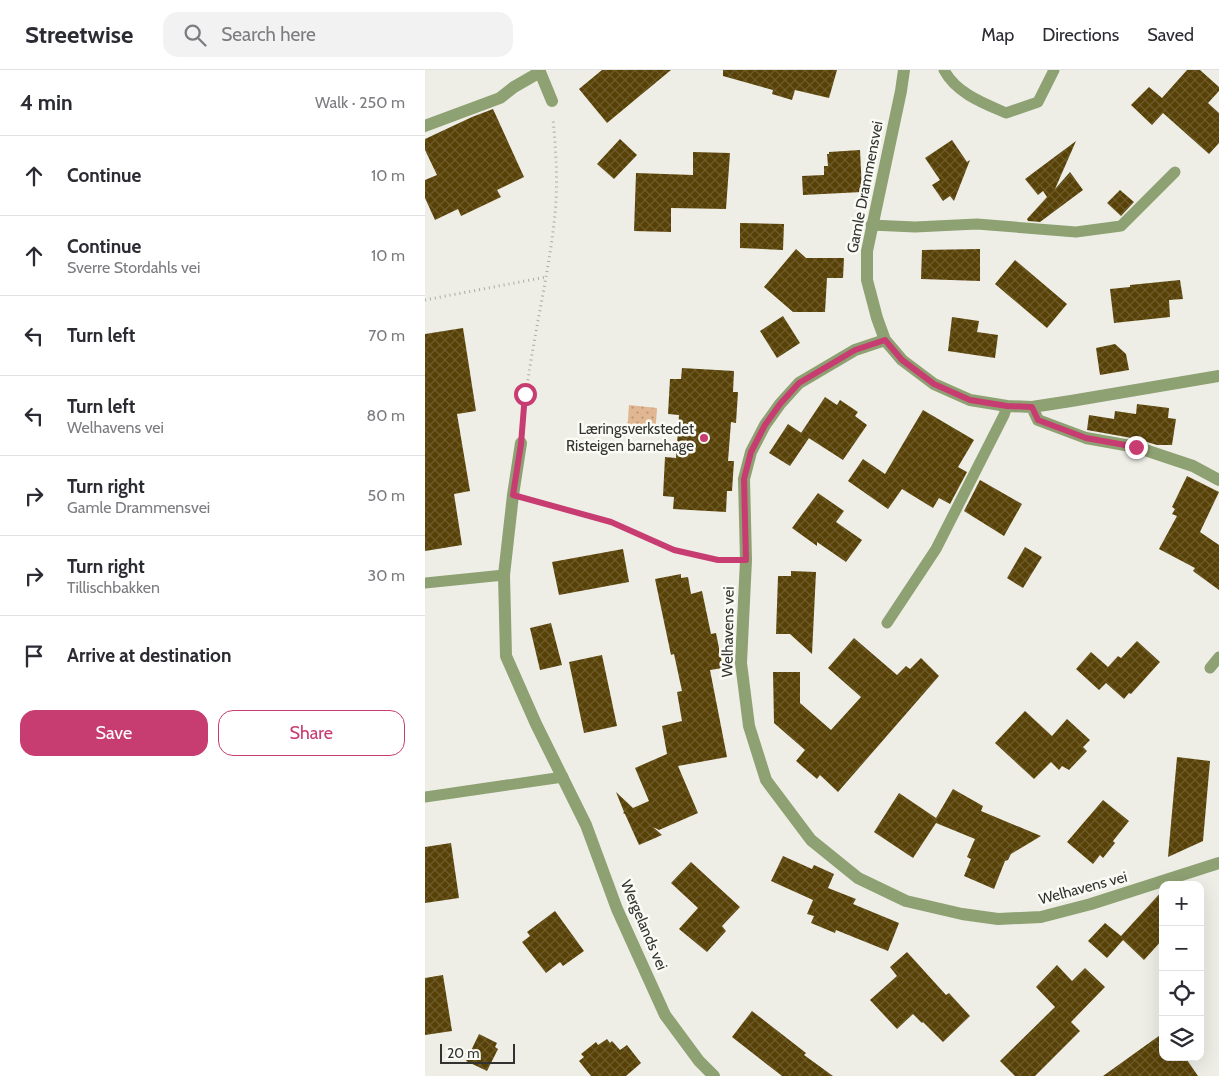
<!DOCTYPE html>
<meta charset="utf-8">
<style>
:root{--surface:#fff;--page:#f2f2f3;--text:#2b2b33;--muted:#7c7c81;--line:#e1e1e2;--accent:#c83d71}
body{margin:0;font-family:Cabin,sans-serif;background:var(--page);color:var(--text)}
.controls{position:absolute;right:15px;bottom:15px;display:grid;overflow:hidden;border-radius:10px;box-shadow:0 5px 20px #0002}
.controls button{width:45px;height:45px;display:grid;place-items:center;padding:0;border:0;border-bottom:1px solid var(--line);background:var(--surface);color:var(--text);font:25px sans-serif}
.scale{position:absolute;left:15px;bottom:12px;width:75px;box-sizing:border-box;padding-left:5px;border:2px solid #323230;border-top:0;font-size:14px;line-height:18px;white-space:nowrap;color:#323230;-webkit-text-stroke:4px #fbfbf5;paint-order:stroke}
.stop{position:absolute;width:15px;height:15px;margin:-11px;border:4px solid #c83d71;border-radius:50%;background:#fff}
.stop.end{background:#c83d71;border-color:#fff;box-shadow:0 1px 5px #0008}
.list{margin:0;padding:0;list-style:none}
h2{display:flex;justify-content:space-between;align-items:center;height:65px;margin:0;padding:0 20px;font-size:21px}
h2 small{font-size:16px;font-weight:400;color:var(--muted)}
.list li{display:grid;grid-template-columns:32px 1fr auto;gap:15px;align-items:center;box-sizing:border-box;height:80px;padding:0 20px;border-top:1px solid var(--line)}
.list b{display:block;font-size:19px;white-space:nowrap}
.list p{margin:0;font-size:16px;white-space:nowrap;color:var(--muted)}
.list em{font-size:16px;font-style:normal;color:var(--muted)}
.actions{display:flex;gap:10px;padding:15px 20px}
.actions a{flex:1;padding:11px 0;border:1px solid var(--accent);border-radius:15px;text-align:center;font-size:18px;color:var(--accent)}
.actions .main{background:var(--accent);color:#fff}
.icon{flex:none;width:28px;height:28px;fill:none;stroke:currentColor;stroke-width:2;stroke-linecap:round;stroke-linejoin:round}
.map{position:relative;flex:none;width:794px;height:1006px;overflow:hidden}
header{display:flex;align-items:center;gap:30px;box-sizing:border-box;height:70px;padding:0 25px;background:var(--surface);border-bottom:1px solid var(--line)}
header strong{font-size:24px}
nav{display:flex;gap:28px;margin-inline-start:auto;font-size:18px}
.search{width:350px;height:45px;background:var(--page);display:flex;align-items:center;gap:12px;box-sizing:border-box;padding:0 18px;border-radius:15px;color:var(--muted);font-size:19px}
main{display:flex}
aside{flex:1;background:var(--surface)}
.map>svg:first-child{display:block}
.park{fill:url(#park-dots)}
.building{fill:url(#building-cross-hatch)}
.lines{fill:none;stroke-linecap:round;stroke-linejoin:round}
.path{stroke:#ababa6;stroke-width:3;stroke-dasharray:1 4;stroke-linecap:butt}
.lane{stroke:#8ea172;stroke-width:11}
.street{stroke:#8ea172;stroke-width:12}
.route{stroke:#c83d71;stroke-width:6}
.poi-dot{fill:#c83d71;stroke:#fbfbf5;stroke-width:2}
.labels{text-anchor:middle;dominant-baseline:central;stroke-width:5;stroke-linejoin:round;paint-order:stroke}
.street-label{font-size:15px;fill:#323230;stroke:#fbfbf5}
.poi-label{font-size:15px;fill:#323230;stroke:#fbfbf5;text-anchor:end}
</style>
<header>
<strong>Streetwise</strong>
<div class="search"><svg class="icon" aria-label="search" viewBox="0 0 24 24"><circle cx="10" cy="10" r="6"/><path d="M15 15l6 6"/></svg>Search here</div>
<nav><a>Map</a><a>Directions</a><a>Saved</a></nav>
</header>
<main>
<aside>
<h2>4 min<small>Walk · 250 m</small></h2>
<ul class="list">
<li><svg class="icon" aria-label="ahead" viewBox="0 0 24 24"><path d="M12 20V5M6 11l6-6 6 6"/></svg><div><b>Continue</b></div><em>10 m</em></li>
<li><svg class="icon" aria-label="ahead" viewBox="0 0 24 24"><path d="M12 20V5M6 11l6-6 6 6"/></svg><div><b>Continue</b><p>Sverre Stordahls vei</p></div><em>10 m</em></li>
<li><svg class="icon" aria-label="left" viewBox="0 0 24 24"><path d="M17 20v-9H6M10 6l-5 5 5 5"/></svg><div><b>Turn left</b></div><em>70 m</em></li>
<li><svg class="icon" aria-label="left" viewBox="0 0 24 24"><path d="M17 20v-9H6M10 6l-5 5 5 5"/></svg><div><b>Turn left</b><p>Welhavens vei</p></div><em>80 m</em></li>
<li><svg class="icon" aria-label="right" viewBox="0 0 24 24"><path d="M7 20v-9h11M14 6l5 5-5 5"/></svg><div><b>Turn right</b><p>Gamle Drammensvei</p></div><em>50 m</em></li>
<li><svg class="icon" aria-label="right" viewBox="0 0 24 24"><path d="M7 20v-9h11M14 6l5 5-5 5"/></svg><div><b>Turn right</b><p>Tillischbakken</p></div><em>30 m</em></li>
<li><svg class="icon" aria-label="arrive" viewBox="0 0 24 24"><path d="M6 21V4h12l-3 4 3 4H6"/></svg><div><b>Arrive at destination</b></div></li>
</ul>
<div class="actions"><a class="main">Save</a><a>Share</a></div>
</aside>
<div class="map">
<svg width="794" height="1006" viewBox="0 0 794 1006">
<defs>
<pattern id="park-dots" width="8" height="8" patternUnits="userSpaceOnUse" patternTransform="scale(1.25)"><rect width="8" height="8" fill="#e0b791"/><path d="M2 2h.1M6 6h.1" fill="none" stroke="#b69577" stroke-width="1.8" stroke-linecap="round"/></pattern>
<pattern id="building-cross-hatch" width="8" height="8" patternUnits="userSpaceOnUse" patternTransform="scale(1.25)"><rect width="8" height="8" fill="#584106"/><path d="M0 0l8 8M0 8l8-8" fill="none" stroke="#6d5b2b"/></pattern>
</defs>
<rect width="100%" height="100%" fill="#eeeee7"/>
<path class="park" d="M204,335L232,338L230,366L202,363Z"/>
<path class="building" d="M177,0H246L182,53L154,19Z
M298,0H412L404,28L370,20L367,30L347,24L348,20L298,6Z
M762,0H775L794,17V21L783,33L794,43V73L784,84L738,43L727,55L706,35L724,17L737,28Z
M68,39L99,107L72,120L76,127L36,146L33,139L10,150L0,128V110L12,105L0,80V69L47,47Z
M195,69L212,85L189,109L172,94Z
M527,70L542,92L545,90L529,131L525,126L518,131L507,115L515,110L500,88Z
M651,71L630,119L645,102L658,120L615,152L603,151L602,149L622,127L618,121L613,125L600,109Z
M435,80L437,122L378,125L377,106L399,105V96H403L402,84H404V82Z
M268,82L305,83L301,139L246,138V162L209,161L211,103L268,105Z
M695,120L709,132L696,146L682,133Z
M315,153L359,154L358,180L315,178Z
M371,179L381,188H419L418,208H402L400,242H368L339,217Z
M555,179V211L496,209L497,180Z
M590,190L642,234L622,258L570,214Z
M755,210L758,229L744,230L745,247L689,253L685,219L705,217V215Z
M358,246L375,273L352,288L335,261Z
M527,247L554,251L552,262L573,265L570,288L523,281Z
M38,258L51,341L32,344L45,421L29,424L37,475L0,481V264Z
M690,274L701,284L704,300L675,305L671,278Z
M257,298L309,301L308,322H313L311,353L306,352L303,391H309L307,421H302L301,442L248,439L249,427L238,426L240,387L251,388L254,345L243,344L245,309H256Z
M400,327L412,335L415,330L433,342L430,346L442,355L418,390L376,363Z
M712,334L744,338L743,348L751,349L747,375H732L712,369L662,360L664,345L689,349L690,341L711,344Z
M498,340L549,370L533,397L542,402L525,434L514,428L508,438L477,419L463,439L423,411L438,389L460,404Z
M363,354L384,368L365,396L344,383Z
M762,406L794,422L775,462L794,475V520L768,501L770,498L734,479L752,446L747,444L750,439L747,437Z
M555,410L597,434L579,466L539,441Z
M393,423L419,441L411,452L437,470L421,492L392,472V476L367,458Z
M600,477L617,487L598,518L582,508Z
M198,479L204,512L134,525L127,492Z
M366,501L391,502L387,584L365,564H351L353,506H366Z
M256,504V508L263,507L266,524L277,521L286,564L291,563L298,598L285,600L302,687L253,696L273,743L234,760L228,757L237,765L214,775L200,744L198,743L199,742L191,722L208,738L224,731L210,698L242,684L237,656L257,651L252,622L257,621L249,584L246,585L230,509Z
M126,553L137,595L115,600L105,558Z
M429,568L472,605L481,596L485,599L496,588L514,606L413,722L395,705L392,709L371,691L380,680L349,653L348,602H375V633L406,660L436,627L403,598Z
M712,571L735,592L706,624L704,623L699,629L681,613L674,620L651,599L666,582L683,597L693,586L696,588Z
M177,585L192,656L159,663L144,592Z
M600,641L627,666L642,649L665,670L658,677L662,681L644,700L637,696L634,700L626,692L609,709L570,673Z
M752,687L785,691L778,771L743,787Z
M528,719L558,736L556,741L616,766L586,784L583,790L580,791L569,819L539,806L546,789L542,787L550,769L511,753L488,788L449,762L474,723L511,748Z
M678,730L704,751L688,771L690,773L678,788L675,785L668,794L642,772Z
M26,773L34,828L0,833V777Z
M358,786L387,799L389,795L409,804L403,818L431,829L428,834L474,853L463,881L411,860L410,863L386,853L389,846L382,844L388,830L346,811Z
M266,792L315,837L297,856L301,861L282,882L254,859L273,838L246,813Z
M738,820V869L719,890L698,870L682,888L663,871L680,853L696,866Z
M130,841L159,881L138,896L135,892L121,903L97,872L105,866L102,862Z
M482,882L521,925L524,923L545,946L518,972L498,952L497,953L488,944L472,959L445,930L472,906L465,897Z
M632,895L647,911L660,898L680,917L646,952L655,961L610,1006H590L575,991L630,937L611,917Z
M18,905L27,961L0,965V908Z
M327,941L381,983L379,985L408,1006H357L307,967Z
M738,963V987H760L773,1006H678Z
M54,964L72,973L70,977L73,979L62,1001L41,991Z
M182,969L185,973L187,971L195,980L202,975L216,993L201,1006H166L154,991L159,987L156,984L171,972L173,975Z"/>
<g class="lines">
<path class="path" d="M0,230L121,207
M98,355C103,284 123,215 130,144C133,113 131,81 128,49
M104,430L186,452L249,480L293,490H303"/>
<path class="lane" d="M519,0C531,23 558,33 581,43L613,32L629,0
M446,155L490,157L552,154L651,162L696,156L750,102
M0,513L79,505
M462,553L511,479L579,345L582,336
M785,598L794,587
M0,727L138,707"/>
<path class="street" d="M479,0L476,21L442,181V210L452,248L460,270L477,290L509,314L545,330L582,336L607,337L646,331L794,306
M115,2L127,31
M0,56L75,28L89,17L115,2V0
M460,270L430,280L374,313L355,334L340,355L326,382L319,409L321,490L316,593L324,656L341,710L386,770L433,808L481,831L537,844L573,849L616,847L666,834L794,793
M607,337L613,350L661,368L711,377L768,396L794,410
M96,373L88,425L79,505L81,586L111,654L161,755L192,839L240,945L274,991L289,1006"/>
</g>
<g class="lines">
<path class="route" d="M100,324L96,374L88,425L186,452L249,480L293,490H321L319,409L326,382L340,355L355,334L374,313L430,280L460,270L477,290L509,314L545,330L582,336L607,337L613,350L661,368L711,377"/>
</g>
<circle class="poi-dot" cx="279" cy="368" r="5"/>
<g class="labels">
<g class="street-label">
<text transform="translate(440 117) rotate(-79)">Gamle Drammensvei</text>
<text transform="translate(303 562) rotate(-89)">Welhavens vei</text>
<text transform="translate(658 818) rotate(-15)">Welhavens vei</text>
<text transform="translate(219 855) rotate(67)">Wergelands vei</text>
</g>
<g class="poi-label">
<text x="269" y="359">Læringsverkstedet<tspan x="269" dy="17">Risteigen barnehage</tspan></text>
</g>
</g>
</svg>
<div class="controls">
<button>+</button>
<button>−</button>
<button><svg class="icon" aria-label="locate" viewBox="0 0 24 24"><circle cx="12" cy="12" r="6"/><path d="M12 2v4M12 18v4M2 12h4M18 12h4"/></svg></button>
<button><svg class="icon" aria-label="layers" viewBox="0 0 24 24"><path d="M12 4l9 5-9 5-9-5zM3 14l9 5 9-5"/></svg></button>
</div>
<div class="scale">20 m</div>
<div class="stop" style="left:100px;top:324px"></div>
<div class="stop end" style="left:711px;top:377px"></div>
</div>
</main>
